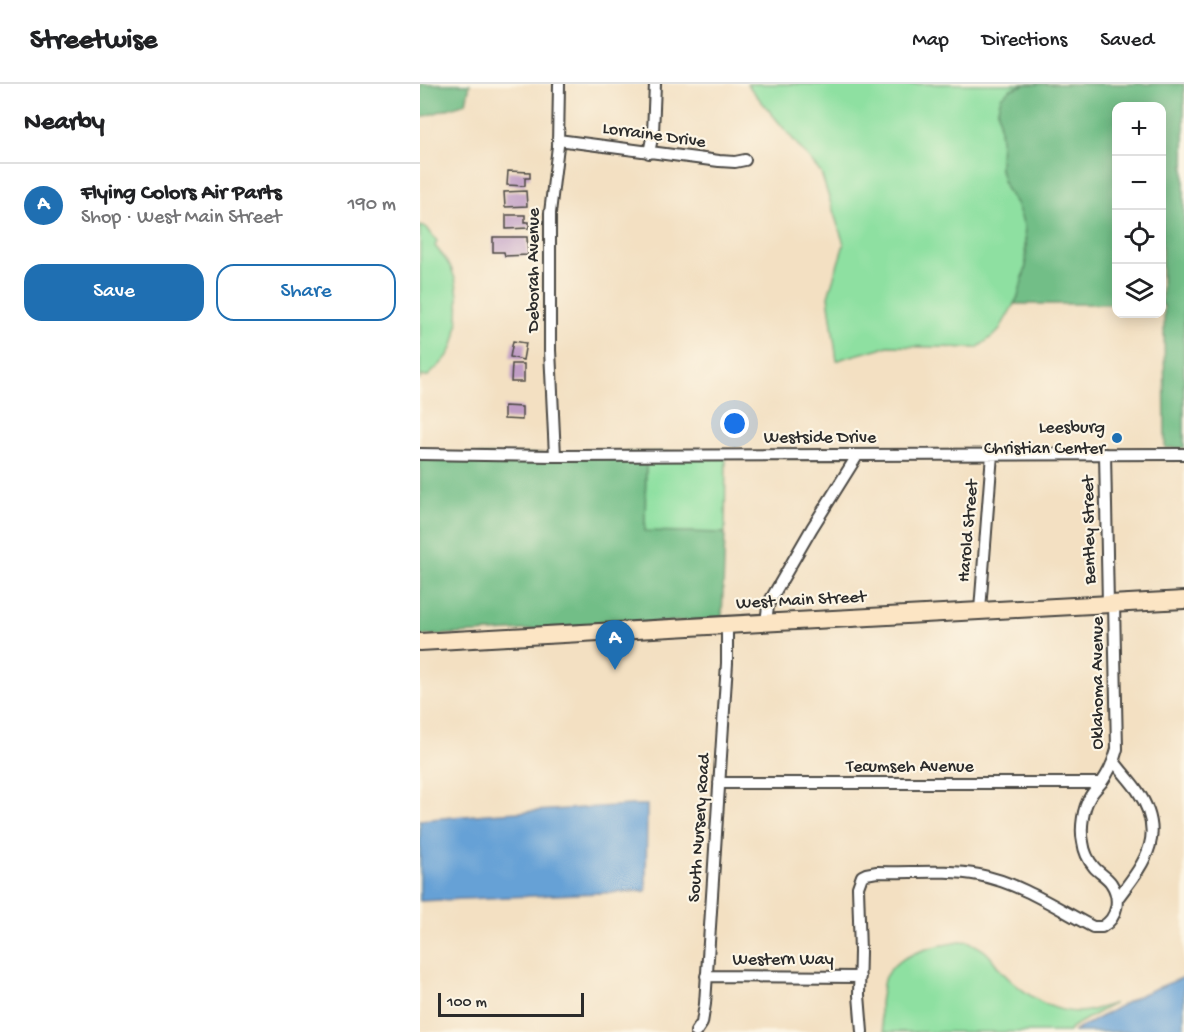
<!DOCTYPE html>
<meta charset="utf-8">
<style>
:root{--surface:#fff;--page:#f6f6f6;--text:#202124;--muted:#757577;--line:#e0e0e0;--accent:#1f6fb2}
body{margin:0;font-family:"Gochi Hand",sans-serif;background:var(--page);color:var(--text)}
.controls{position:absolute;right:18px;top:18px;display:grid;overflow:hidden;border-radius:12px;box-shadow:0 3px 15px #0003}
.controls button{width:54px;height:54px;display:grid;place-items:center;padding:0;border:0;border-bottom:2px solid var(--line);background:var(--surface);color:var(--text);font:30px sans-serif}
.scale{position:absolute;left:18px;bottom:15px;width:146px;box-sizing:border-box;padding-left:6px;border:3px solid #2b2b2b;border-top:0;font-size:16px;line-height:21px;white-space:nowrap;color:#2b2b2b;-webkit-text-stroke:4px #fcf5e5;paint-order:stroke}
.you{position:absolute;left:315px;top:340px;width:21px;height:21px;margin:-15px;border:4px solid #fff;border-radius:50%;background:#1a73e8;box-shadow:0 0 0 9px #1a73e833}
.badge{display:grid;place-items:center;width:39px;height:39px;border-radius:50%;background:var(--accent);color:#fff;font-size:20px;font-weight:700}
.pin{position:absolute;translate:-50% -50px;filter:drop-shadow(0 2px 3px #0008)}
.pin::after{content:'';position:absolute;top:32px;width:21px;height:18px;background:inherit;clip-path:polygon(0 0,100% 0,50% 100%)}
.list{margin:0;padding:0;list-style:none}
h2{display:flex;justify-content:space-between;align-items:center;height:78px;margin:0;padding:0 24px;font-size:26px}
h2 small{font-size:20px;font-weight:400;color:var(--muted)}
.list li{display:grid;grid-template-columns:39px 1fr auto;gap:18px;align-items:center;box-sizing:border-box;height:84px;padding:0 24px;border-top:2px solid var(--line)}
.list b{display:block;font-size:22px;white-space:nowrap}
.list p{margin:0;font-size:20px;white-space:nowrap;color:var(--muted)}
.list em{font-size:20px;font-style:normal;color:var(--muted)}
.actions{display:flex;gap:12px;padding:18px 24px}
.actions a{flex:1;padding:14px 0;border:2px solid var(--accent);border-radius:18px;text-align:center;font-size:21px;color:var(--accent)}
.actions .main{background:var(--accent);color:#fff}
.icon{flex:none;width:33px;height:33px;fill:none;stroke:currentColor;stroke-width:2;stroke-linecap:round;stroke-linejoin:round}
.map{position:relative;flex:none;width:764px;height:948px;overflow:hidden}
header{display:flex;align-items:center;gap:36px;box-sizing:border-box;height:84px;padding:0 30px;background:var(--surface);border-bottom:2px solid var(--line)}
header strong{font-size:28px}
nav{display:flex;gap:33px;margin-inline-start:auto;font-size:21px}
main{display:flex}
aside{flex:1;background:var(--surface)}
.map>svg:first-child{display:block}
.green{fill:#8ee0a1;stroke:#5c8666;stroke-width:1.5}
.forest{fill:#72be87;stroke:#4e7459;stroke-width:1.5}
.water{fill:#66a1d6;stroke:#486680;stroke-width:1.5}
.building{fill:#c09dc5}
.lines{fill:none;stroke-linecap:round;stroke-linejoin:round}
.street-casing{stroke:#494642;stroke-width:14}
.secondary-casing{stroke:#494642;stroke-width:20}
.street{stroke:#fff;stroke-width:10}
.secondary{stroke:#fce5c4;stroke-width:16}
.poi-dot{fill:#1f6fb2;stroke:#fcf5e5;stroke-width:2}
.labels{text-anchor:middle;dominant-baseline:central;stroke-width:4.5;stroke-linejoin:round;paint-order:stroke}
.street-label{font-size:18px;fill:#2b2b2b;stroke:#fcf5e5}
.poi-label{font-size:18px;fill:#2b2b2b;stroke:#fcf5e5;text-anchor:end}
</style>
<header>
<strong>Streetwise</strong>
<nav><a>Map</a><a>Directions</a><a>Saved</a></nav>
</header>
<main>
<aside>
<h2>Nearby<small></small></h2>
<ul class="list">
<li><span class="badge">A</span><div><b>Flying Colors Air Parts</b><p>Shop · West Main Street</p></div><em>190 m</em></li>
</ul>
<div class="actions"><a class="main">Save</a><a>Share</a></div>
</aside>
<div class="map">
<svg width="764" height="948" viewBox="0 0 764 948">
<rect width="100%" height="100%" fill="#fcf5e5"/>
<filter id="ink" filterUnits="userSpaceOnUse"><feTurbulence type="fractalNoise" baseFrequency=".0167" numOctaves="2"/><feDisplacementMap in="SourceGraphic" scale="12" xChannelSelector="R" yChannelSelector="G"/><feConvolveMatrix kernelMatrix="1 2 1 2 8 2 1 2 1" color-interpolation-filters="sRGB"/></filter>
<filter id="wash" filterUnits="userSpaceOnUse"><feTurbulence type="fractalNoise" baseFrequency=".008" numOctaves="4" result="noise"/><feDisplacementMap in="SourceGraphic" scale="24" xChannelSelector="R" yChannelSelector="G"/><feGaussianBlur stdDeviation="1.35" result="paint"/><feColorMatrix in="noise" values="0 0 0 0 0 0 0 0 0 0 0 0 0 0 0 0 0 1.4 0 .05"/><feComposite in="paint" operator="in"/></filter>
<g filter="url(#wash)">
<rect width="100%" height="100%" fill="#f3e0c2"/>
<path class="green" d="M327,0H607L591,5L578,25L581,54L580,85L585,104L596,119L604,141L606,182L598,213L578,248L557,264L468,262L424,274L417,277L408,212L424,160L419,145L401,89Z
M0,142L7,144L17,157L15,162C21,170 30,179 33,189C41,209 40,249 30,268C26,277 15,285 8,292H2L0,295Z
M306,367L305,449L225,448L226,368Z
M548,857C554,861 563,864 568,870C573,875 577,882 582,888C602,908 629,928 659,928C671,928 683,923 695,919L652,943L649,948H465C459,935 459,920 462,907C463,903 463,897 465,893C479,867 521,860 548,857Z"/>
<path class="forest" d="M0,0H50L46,19L0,34Z
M607,0H764V364H745L744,221H742V22H696V220H594L598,213L606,182V160L604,141L596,119L585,104L580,85L581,54L578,25L581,13L591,5Z
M226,368L225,447L305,449L302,535L0,552V372Z"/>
<path class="water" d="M211,721H227L226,807L0,817V736L67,730Z
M764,893V948H653L720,911Z"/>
<g id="blocks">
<path class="building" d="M88,87L110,88V94H105V102L87,101Z
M106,107L107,122L85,123L84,108Z
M86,131H105V138H109V144L86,145Z
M73,153H107L108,171L85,172L84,168H73Z
M93,257L106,259L103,276L90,273Z
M92,280H104V298H91Z
M84,322L102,323V336L84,335Z"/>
</g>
</g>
<g filter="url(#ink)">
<use href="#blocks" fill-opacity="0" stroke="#494642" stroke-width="1.5"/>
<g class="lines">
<g class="street-casing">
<path id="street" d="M138,56L299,77L315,78L325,76
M229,69L233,49L235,0
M0,370L135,372L764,370
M685,370L688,520
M135,372L130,266V129L138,62L139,0
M560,526L572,370
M346,539L348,522L351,515L392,444L437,372
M694,677C701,687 710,696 717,706C748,751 725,778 697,815
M299,699H681
M286,892L440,893
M276,948L282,939L285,920L307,579V540
M442,948L439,911L440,868L438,803L442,792L446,790L457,788C490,789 526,785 559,791C600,799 637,824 673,843H682C698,834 701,814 691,799C686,792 679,789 674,783C668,776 664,766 663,758C660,745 663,724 670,713C673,707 678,703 682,698C689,688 694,677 697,665L694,520"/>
</g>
<g class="secondary-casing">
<path id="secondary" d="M0,558C255,542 509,531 764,516"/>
</g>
<use href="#street" class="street"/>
<use href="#secondary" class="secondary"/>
</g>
</g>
<circle class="poi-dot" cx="697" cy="354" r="6"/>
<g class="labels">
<g class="street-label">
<text transform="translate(234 52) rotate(8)">Lorraine Drive</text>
<text transform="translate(114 186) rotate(-90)">Deborah Avenue</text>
<text x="400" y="354">Westside Drive</text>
<text transform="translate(670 446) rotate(-91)">Bentley Street</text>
<text transform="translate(549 447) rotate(-85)">Harold Street</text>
<text transform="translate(381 517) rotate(-3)">West Main Street</text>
<text transform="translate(678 599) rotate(-90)">Oklahoma Avenue</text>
<text x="490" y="683">Tecumseh Avenue</text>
<text transform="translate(280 744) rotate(-86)">South Nursery Road</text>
<text x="363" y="876">Western Way</text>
</g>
<g class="poi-label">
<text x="685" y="344">Leesburg<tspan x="685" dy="21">Christian Center</tspan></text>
</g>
</g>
</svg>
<div class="controls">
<button>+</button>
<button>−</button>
<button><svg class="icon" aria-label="locate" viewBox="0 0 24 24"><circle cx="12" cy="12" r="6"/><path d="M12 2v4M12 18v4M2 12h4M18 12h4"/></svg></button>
<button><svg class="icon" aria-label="layers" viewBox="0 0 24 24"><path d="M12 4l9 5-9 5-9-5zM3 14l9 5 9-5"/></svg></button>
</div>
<div class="scale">100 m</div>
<div class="you"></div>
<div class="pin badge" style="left:195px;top:586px">A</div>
</div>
</main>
